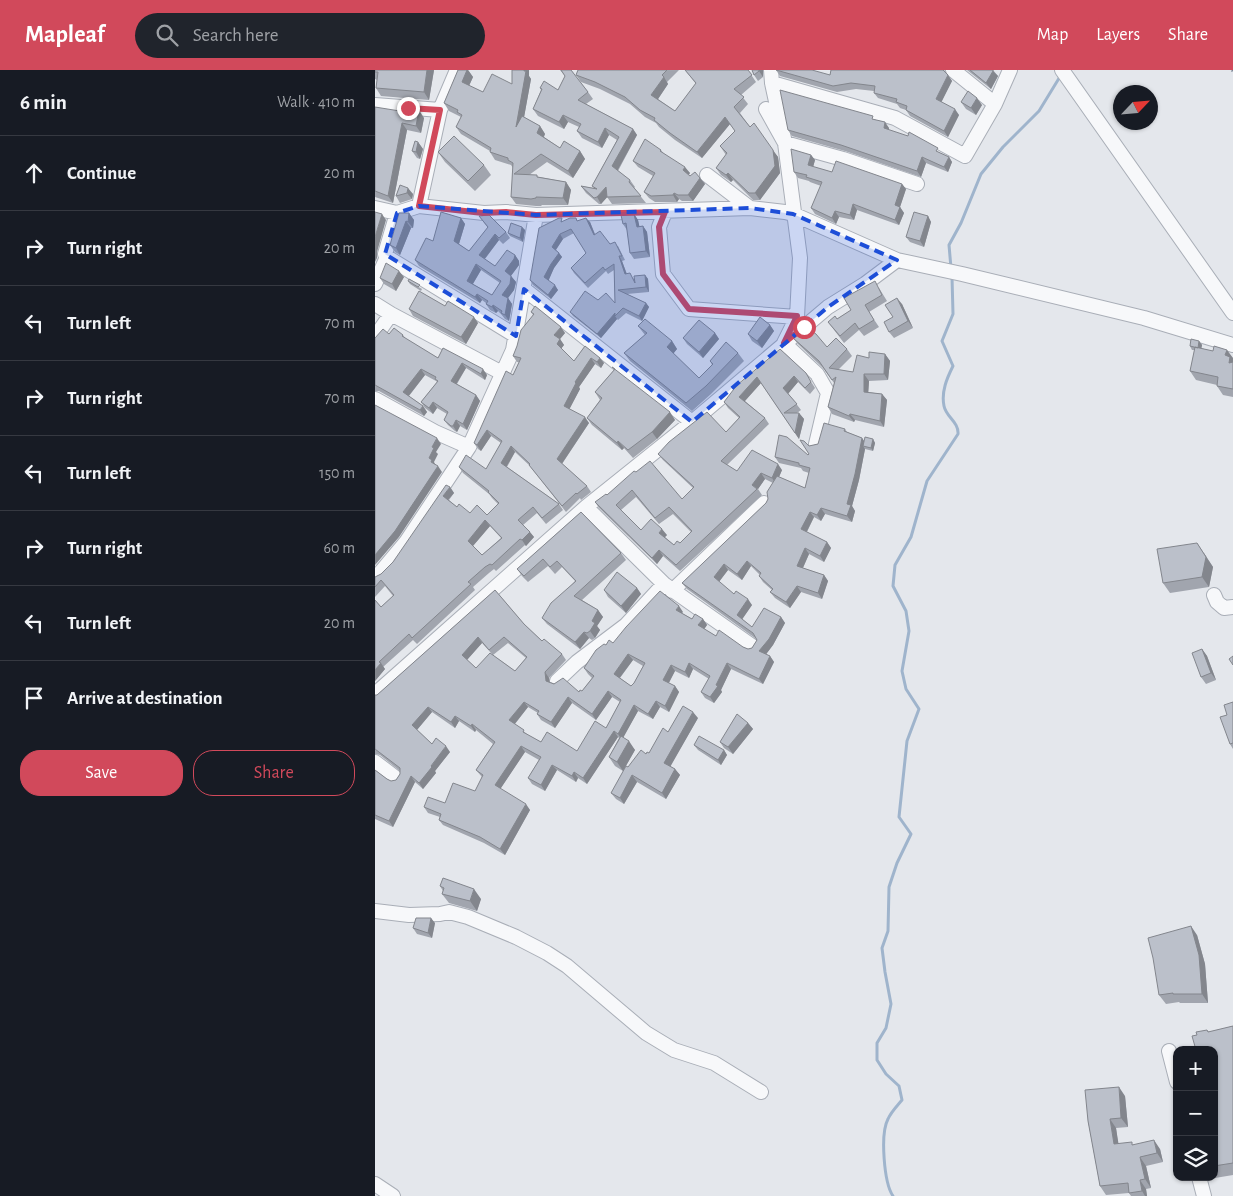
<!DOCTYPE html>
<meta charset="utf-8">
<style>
:root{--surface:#171b24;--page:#20242c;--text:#f1f3f6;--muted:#9ea1a6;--line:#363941;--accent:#d1495b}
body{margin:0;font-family:"Alegreya Sans",sans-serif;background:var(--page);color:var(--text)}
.controls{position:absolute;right:15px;bottom:15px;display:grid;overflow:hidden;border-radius:10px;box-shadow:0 1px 4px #0004}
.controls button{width:45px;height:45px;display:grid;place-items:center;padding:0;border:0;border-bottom:1px solid var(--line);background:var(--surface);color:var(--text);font:25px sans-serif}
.compass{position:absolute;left:738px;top:15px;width:45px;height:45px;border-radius:50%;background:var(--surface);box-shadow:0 1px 4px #0004;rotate:64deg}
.stop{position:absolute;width:15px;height:15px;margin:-11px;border:4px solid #d1495b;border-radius:50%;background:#fff}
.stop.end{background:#d1495b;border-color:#fff;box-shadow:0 1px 5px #0008}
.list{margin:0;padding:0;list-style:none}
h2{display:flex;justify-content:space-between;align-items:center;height:65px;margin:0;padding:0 20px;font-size:21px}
h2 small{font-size:16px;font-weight:400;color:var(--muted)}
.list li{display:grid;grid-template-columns:32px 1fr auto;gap:15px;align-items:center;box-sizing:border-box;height:75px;padding:0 20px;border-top:1px solid var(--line)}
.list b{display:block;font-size:19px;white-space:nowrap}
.list em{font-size:16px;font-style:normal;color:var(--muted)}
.actions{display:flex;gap:10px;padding:15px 20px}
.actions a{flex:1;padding:11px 0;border:1px solid var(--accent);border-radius:20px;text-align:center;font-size:18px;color:var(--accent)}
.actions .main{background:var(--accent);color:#fff}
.icon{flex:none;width:28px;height:28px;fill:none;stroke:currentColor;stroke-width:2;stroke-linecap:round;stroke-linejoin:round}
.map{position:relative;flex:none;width:858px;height:1126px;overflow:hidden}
header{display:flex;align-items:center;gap:30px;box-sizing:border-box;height:70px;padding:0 25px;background:var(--accent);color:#fff}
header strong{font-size:24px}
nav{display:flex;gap:28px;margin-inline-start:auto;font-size:18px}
.search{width:350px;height:45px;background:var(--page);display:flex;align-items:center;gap:12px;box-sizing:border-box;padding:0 18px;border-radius:28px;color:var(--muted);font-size:19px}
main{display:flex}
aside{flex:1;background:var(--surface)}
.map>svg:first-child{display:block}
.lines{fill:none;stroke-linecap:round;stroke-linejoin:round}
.stream{stroke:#9fb4cc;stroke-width:3}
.minor-casing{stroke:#a9aeb7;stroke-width:16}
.minor{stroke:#f7f8fa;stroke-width:14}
.rail{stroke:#7d8696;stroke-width:3;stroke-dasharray:2.5 5;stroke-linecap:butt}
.wall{fill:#a1a5ae;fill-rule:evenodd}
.shaded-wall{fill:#83868d}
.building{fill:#bbc0ca;stroke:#83868d;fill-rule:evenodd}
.route{stroke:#d1495b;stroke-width:6}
.marked{fill:#1d4ed8;fill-opacity:0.2;stroke:#1d4ed8;stroke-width:4;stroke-dasharray:10 6;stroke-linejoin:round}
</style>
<header>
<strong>Mapleaf</strong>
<div class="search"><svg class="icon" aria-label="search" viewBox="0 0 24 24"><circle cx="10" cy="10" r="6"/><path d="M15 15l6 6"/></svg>Search here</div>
<nav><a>Map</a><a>Layers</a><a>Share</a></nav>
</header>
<main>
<aside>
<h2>6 min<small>Walk · 410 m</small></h2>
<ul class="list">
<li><svg class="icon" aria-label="ahead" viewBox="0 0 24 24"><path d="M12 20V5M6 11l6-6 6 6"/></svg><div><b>Continue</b></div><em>20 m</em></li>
<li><svg class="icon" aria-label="right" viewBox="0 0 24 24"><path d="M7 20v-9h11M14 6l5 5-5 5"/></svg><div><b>Turn right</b></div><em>20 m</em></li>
<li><svg class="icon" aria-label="left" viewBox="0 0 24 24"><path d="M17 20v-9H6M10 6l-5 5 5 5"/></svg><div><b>Turn left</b></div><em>70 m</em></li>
<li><svg class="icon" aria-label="right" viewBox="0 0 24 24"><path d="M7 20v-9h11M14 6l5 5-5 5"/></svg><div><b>Turn right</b></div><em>70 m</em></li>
<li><svg class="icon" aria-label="left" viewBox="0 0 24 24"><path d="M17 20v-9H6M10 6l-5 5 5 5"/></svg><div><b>Turn left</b></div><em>150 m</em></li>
<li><svg class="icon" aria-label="right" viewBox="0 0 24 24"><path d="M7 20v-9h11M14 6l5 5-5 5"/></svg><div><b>Turn right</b></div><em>60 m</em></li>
<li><svg class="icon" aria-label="left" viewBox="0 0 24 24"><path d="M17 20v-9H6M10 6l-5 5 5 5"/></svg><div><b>Turn left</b></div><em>20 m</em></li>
<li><svg class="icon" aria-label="arrive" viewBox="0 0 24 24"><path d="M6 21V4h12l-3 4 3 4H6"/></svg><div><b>Arrive at destination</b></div></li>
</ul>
<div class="actions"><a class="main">Save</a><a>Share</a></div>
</aside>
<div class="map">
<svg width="858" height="1126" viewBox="0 0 858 1126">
<rect width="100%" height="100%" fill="#e4e7ec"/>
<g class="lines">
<path class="stream" d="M576,198L574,175L586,153L606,104L628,77L664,41L686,5
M518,1126C509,1113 505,1064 513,1049C516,1042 522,1036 527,1030L524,1016L511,1004L502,990V973L511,958L516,934L510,902L507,878L513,861L514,817L522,793L536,764L524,747L532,671L544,639L531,619L527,601L534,561L531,541L518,516L520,495L536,467L552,411L583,364C584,352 571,347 569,336C566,322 572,308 578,296L567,271L578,244L577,207"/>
<g class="minor-casing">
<path id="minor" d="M396,0L397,13L410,73L468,89L542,114
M578,0L620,34L635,0
M687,0L858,243
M397,13L520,48L590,86L620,34
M0,35L65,40
M391,39L410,73L425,188L422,247L409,273L442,304L453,323L441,374
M332,105L375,138
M44,136L65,40L82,0
M0,138L22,143L44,136L109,143L131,142L161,145L375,138L410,142L418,144L522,190L490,214L453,237L317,352L211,437L0,624
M290,142L284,157L288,204L314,239L422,247
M12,187L141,266
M522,190L587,204L769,248L858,275
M0,214L12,187L10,184L22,143
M149,219L317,352
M0,234L16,244L127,303
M0,267L16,244
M0,329L60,362L94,377
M211,437L289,514L377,576
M0,506L5,503L31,472L94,377L138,280L161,145
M297,521L389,433
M839,525L842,532L849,538L858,537
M182,611L202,592L251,555L289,514
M0,692L21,708
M0,841L34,845L65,844L74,842L93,847L141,867L172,883L192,896L271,963L299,980L339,993L386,1022
M794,981L802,1012
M824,1107L829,1126
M0,1114L18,1126"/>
</g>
<use href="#minor" class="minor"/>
<path class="rail" d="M857,0L858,1"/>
</g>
<path class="wall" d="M0,0H59L54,30L6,26L1,18L2,10L0,9Z
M83,0H93L98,7L94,16L108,22L137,14V0H154V6L156,9L149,47L165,56L170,64L169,67L185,78L205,81L210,89L198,108L172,92L154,105L191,112L196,120L193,135H167L166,136H161L141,134L136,127L138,98L136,95L120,90L115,82V81L86,64L81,57L86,47L74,41L69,33Z
M185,0H196L213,22L218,29L211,34L258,59L262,65L243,101L255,110L260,117L259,118L271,133L237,134L232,127L226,134H224L211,123L206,116L219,118L217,116L242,70L234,65L227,78L207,68L202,61L204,57L193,52L189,59L163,46L158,39L166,20L165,18L183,20L190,6Z
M203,0H304L292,12L293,14L283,29L300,41L321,14L310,0H373L381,12L366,25L373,34L365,43L375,57L403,87L405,103L385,130H378L358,110L356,112L346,105L341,98L351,85L345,76L360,61L355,54L327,88L300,70L284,57L281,53L270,47L255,34L225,19L206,12L201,5Z
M377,0H388V7L383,11L379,5Z
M401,0L455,5L456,0H569L570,1L577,11L566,32L584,45L573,67L535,46L531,40L525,38L522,34L503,28L499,23V21L481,19L462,22L405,6Z
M592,0H618L623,6L616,19Z
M586,32L607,35L601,45L591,39Z
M0,37L49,48L46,63L32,60L18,133L0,127Z
M500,50L514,58V60L574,87L577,92L573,102L551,93L546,107L470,81L417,66L413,60Z
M43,72L48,79L45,89L42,88L37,81Z
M286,80L289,84L315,103L314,105L315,106L325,108L330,114L318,131H307L304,129L302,132H280L274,128L269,122L278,106L263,97L258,91Z
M63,82L109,95L116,105L100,121L70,92Z
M436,85L440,90L438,97L457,102L527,114L531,119L525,137L529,143L524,155L482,140L479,150L464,147L461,154L440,144L436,138L446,116L435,112L434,111L423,108L419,102Z
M25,115L38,124L37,129L25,133L21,126Z
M34,143L39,150L38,158H36L25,185L20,182L15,175Z
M259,144L263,150L264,156H268L272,162L275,187L259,189L255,183L252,160L248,154Z
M104,146L131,162L135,168L128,174L124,170L110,189L120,196L140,185L144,191V195L136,206L141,212L139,220L133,228L137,234L134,251L130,249L126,244L123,241L121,243L115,240L111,234V233L107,230L105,233L44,196L40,190L58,171L86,148L90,154L84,174L94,181L113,158ZM106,200L125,213L117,225L98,214Z
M553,146L556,152L549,177L535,172L531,167Z
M189,151L215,152L220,164L235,174L243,176L250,190L247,191L252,204L258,208L260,210L270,205L273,209L274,222L252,224L271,233L274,237L267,251L251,243L243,250L242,249L226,268L198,246L195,242L223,230L240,233L239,200L233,204L231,201L213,218L199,203L196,198L211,183L199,163L188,169L181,180L184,183L187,187L179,198L173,210L183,220L176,229L158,215L155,210Z
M147,157L150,160L148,172L135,166L133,163Z
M29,207L21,221L9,214L5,208Z
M33,211L47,219L46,221L35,214Z
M504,218L512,231L494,242L504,257L489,266L484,260L469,273L453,252L462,249L476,240Z
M527,234L538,258L519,268L514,262L518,247Z
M34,239L103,253L91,274L38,246Z
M156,242L190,263L185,269L189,275L186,278L199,291L210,276L229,293L226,298L220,294L204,317L205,319L194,339L214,353L187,394L212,416L216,422L206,430L205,428L191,442L154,395L140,382L132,397L184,434L188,440L171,454L162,443L148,455L159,467L151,476L150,475L121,501L119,499L114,503L98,517L100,520L42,574L38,570L8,597L10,599L0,611V530L6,537L18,526L10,516L0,527V507L6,504L18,492L75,417L79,423L74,430L82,437L95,443L112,445L123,434L117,428L114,424L88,403L84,397L111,399L126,373L116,366L106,381L103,379L99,373L138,305L144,292H142L138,286L158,245ZM115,456L126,468L107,485L98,476Z
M395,255L399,261L387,278L377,271L373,264Z
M263,256L297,271L302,279L298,284L324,308L337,295L335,291L363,283L369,291L336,324L317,341L255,291L249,283L270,265Z
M340,263L344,269L328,288L312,274L308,268Z
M14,264L28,265L31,269L63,288L68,278L112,305L110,310L91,298L82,314L101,325L105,331L92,360L85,356L82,362L80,361L73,355L69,350L72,344L62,338L58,344L50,338L46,332L62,312L61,311L50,305L34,326L48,336L52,342L49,346L4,321H0V268Z
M418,268L452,277L472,279L477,286L463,300L478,302L494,288L510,284L515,291L513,310L494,311L493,322L507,324L512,330L509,357L480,350L479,352L457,344L453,337L459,313L448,298L423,274Z
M824,271L827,275L826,278L858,288V327L848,325L842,316V315L821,310L815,301L820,280H817L815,276Z
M405,279L435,310L440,318L435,324L423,312L413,323L426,340L422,343H424L429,349L424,369L386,313L370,331L390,348L394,354L352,395L362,401L407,400L404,407L430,418L434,403L428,401L426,398L404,393L400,387L433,385L434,384V376L443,374L470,359L472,362L487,368L489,371L498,369L500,373L498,381L490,379L484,410L477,436L480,441L477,452L450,444L446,451L439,447L432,462L452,472L456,478L449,492L434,484L428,498L449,505L453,511L447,529L426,522L415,538L400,528L395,522L397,520L388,512L384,506L385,505L376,496L367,510L353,500L344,512L359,524L377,535L367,549L377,557L406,547L410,553L398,575L391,584L395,586L399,592L388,614L356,599L346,620L347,622L339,633L330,628L326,622L334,609L318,599L314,608L300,601L294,613L300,616L304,622L294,642L285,637L278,649L263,641L248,667L260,680L248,701L240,696L234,687L244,668L243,667L212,714L203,708L201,712L182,700L170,721L157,714L153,708L164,690L150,682L125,719L155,740L130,785L109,773L68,755L64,750L65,747L53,743L49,737L70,733L100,721L107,707L101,700L118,674L101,660L100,662L84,651L80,658L57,642L42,660L57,674L75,682L60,701L61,703L48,719L40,712L18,757L0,749V700L12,709L16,711L21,710L25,704V701L5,685L0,684V625H2L120,520L149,554L167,571L187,584L191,590L174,608L175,612L204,622L207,621L217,608L213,604L209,598L231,575L238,573L308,542L307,543L317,549H328L332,555L329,559L341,566L368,577L373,579L377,578L382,570L380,568L312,519L307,513L391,433L393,429L398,413L390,409L383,419L387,425L305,501L288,486L282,494L224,438L220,432L232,425L261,402L307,429L318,418L288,390L283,384L351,362L364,348L353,338L349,332ZM261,427L284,454L298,444L316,462L305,473L299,475L290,467L292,465L266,460L246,440ZM107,573L117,584L101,598L92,590ZM133,573L151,588L140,601L118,585ZM258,590L268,596L259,613L256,616L245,608ZM237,627L245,632L231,658L202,681L166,672L153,665L140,654L153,637L163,643L162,644L166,650L180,658L197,633L221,650Z
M237,297L300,350L282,369L258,388L249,378L247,380L217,355L212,348L225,330L220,322L239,300Z
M206,442L246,483L251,490L207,530L223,540L228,547L222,556L225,560L220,568L217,570L214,568L205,579L172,554L167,548L200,511L187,497L180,504L173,496L153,512L147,506L142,499Z
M829,483L838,497L834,517L795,523L788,513Z
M262,518L266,524L251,543L233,527L229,520Z
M827,579L832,586L841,610L831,614L826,607Z
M858,632V679L855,674L852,645Z
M323,648L295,696L300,699L305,705L291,729L262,712L249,734L241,729L236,723L253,697L271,684L274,683L293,662Z
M373,653L378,659L358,684L349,678L345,672Z
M319,675L349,680L352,685L346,695L323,680Z
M65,816L106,829L102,841L74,833L67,824L68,821Z
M60,853L57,868L42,864L38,858Z
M822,865L830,894L833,933H805L804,932L791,934L784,925Z
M858,956V1105L840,1108L839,1107V980L832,960L834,962Z
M750,1026L753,1057L741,1058L743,1074L759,1075L785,1079L788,1092L771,1096L776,1118L771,1119L772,1126H756L754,1123L731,1125L725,1116L713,1051Z"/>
<path class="shaded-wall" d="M52,0H59L54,30L49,22Z
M92,0H93L98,7L92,20L87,12Z
M149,0H154V6L156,9L146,64L141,57Z
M384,0H388V7L384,1Z
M618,1L623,6L616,19L611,13Z
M573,5L577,11L565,35L561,29Z
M289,7L293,14L281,32L276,25Z
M602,28L607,35L601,45L596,38Z
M580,39L584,45L573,67L569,61Z
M44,40L49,48L46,63L41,56Z
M188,45L193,52L189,59L184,52Z
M350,47L355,54L327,88L322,82Z
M510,52L514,58L513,64L509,58Z
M27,53L32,60L18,133L13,126Z
M165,56L170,64L167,70L162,63Z
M230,58L234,65L227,78L223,72Z
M258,59L262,65L241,103L237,96Z
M43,72L48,79L45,89L41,82Z
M398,80L403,87L405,103L385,130L380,123Z
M205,81L210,89L198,108L193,101Z
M436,85L440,90L437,101L433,95Z
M547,87L551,93L546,107L542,101Z
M574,87L577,92L573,102L569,97Z
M310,97L315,103L312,106L308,100Z
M353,103L358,110L356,112L351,105Z
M325,108L330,114L318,131L313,125Z
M191,112L196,120L193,135L188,128Z
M527,114L531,119L525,137L529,143L524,155L520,150V135Z
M231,117L236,123L226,134L222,127Z
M33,118L38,124L37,129L32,123Z
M299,123L304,129L302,132L298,125Z
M478,134L482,140L479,150L475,145Z
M460,141L464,147L461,154L457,148Z
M34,143L39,150L38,158L33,152Z
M7,144L11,150L2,182V188L0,192V167Z
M259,144L263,150L266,163L262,157Z
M553,146L556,152L549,177L545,171Z
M86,148L90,154L83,177L79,171Z
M211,148L215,152L222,170L219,165Z
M31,151L36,158L25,185L21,178Z
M268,156L272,162L275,187L271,181Z
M147,157L150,160L148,172L145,168Z
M120,164L124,170L108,191L104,185Z
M185,164L188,169L180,181L177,177Z
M184,183L187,187L179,198L173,212L169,207L176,194Z
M140,185L144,191V195L135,207L130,201Z
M244,186L247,191L253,208L250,204Z
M101,194L106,200L96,217L92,211Z
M24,201L29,207L21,221L17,214Z
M270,205L273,209L274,222L271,217Z
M136,206L141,212L139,220L133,228L137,234L134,251L130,245L127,225Z
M180,215L183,220L176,229L173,225Z
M102,224L107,230L105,233L100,227Z
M522,228L527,234L538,258L533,251Z
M271,233L274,237L267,251L264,246Z
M118,235L123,241L121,243L117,237Z
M240,243V246L242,249L226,268L222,264Z
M99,247L103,253L91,274L86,267Z
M395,255L399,261L387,278L382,271Z
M186,257L190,263L185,269L189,275L186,279L182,274L179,265Z
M340,263L344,269L328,288L324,282Z
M297,271L302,279L297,285L292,277Z
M824,271L827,275L826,281L823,278Z
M852,280L858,288V299L854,293L850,285Z
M510,284L515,291L513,310L509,304Z
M216,288L220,294L204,317L205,319L193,342L189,336L200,312Z
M225,288L229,293L226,298L222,292Z
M87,293L91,298L80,316L76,311Z
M46,299L50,305L32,328L28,322Z
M108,299L112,305L110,310L106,304Z
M489,304L494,311L493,328L489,322Z
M419,306L423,312L413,324L408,318Z
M382,307L386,313L368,333L364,327Z
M507,324L512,330L509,357L505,351Z
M101,325L105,331L92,360L88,354Z
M58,332L62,338L58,344L54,338Z
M48,336L52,342L49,346L45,340Z
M295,342L300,350L282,369L277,362Z
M424,343L429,349L424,369L420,363Z
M475,344L480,350L479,352L474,346Z
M210,347L214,353L186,395L182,389Z
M81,350L85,356L82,362L78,356Z
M112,360L116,366L106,381L102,375Z
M62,368L66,374L61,382L63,384L59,392L61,396L60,398L54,388L57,377Z
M487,368L491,374L488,376L490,379L484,410L477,436L480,441L477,452L472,446V434Z
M498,369L500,373L498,381L496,378Z
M243,371L249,378L247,380L242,373Z
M136,376L140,382L130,399L126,393Z
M403,394L407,400L401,414L397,408Z
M63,396L67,402L24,467L0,495V485Z
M386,403L390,409L383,419L377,415Z
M75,417L79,423L72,431L68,426Z
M446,438L450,444L446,451L442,445Z
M435,442L439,447L430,465L426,459Z
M110,450L115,456L97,477L93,471Z
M287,459L292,465L288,469L284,463Z
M155,462L159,467L151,476L147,470Z
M452,472L456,478L449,492L445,486Z
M822,473L838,497L834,517L827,507Z
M430,478L434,484L426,502L422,496Z
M284,480L288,486L282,494L277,488Z
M372,491L376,496L367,510L362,504Z
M349,494L353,500L343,513L339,507Z
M449,505L453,511L447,529L443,523Z
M422,516L426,522L415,538L411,532Z
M262,518L266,524L251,543L246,536Z
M373,529L377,535L366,551L362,545Z
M304,536L308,542L305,545L301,540Z
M223,540L228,547L222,556L225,560L220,568L215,561L217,551Z
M406,547L410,553L398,575L389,587L384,581Z
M328,549L332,555L328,561L323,555Z
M209,562L214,568L205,579L200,572Z
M103,567L107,573L91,591L87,585Z
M827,579L832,586L841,610L836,603Z
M253,584L258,590L243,610L239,604Z
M395,586L399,592L388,614L384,609Z
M6,593L10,599L0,611V600Z
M314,593L318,599L314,608L310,602Z
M352,593L356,599L346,620L347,622L339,633L335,627Z
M296,595L300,601L292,616L288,610Z
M170,602L174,608L175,617L171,611Z
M300,616L304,622L294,642L290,636Z
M233,621L237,627L221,650L217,644Z
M193,627L197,633L180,658L176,652Z
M281,631L285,637L278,649L273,644Z
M149,632L153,637L138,656L134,650Z
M259,635L263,641L247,670L243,664Z
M53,637L57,642L41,661L37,655Z
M318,642L323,648L294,699L289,693Z
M80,646L84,651L80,658L76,652Z
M373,653L378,659L358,684L353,677Z
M97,654L101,660L100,662L96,656Z
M239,661L243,667L212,714L208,708Z
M254,671L260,680L248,701L242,692Z
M71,676L75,682L60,701L61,703L48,719L44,713Z
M146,676L150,682L124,721L120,715Z
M349,680L352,685L346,695L343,690Z
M177,695L182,700L170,721L166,715Z
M300,699L305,705L291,729L287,723Z
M199,702L203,708L201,712L197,706Z
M257,705L262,712L249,734L245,728Z
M36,706L40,712L18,757L14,751Z
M151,734L155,740L130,785L125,779Z
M99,819L106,829L102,841L95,831Z
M56,848L60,853L57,868L53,863Z
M816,856L822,865L830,894L833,933L827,924Z
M744,1017L750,1026L753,1057L746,1048Z
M735,1049L741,1058L745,1083L739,1074Z
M779,1070L785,1079L788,1092L782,1083Z
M765,1087L771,1096L776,1118L770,1109Z
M765,1110L771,1119L772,1126H770L767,1121Z"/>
<path class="building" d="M0,0H52L49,22L1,18L3,2H0Z
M83,0H92L87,12L108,22L117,4L137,14V0H149V1H151L141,57L147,46L165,56L162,63L185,78L189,71L205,81L193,101L166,84L139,104L162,105V107L191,112L188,128L161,127V128L156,129L136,127L138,93L133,90V88L115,82L116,78L81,57L87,45L82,42L83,40L69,33Z
M186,0H196L213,22L203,30L258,59L237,96L255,110L254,112L266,126L232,127L231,117L222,127L219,128L206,116L222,119L217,116L244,67L230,58L223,72L202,61L206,54L188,45L184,52L158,39L167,19L165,18L169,11L183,20L190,6Z
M203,0H292L287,5L289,7L276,25L300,41L321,13L310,0H373L377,5L359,19L369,27L359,37L375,57L379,53L398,80L400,96L380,123H374L353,103L351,105L341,98L352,83L345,76L360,61L350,47L322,82L295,63L279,50L280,48L265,40L250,27L220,12L201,5Z
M377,0H384V1L379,5Z
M401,0H437L455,5L456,0H568L573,5L561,29L580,39L569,61L531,40L532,36L521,32L522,29L499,23L500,16L476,13L458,16Z
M595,0H618V1L611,13Z
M405,20L498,46L497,49L510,52L509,58L533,66L534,62L563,78L561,81L574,87L569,97L547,87L542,101L466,75L413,60Z
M593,21L602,28L596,38L586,32Z
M0,37L31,42L32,40H44L41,56L27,53L13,126L0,121Z
M79,66L109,95L93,111L63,82Z
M270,69L286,80L285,81L310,97L308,100L315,106L320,102L325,108L313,125H303L299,123L298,125L276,126L269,122L280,103L258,91Z
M40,71L43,72L41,82L37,81Z
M416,79L436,85L433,95L457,102L461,91L527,114L520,135L525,137L520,150L478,134L475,145L460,141L457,148L436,138L447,112L431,107L432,105L419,102Z
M25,115L33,118L32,123L21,126Z
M0,142L7,144L0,167Z
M66,142L86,148L79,171L94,181L113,157L104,146L114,145L131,162L124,168L120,164L104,185L120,196L132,180L140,185L139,189L130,201L136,206L135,214L127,225L133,228L130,245L126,243L127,241L118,235L117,237L111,234L113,231L102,224L100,227L40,190L51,168L58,171ZM101,194L126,211L117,225L92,211Z
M539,142L553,146L545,171L531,167Z
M24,143H34L33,152L31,151L21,178L15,175Z
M259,144L262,157L268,156L271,181L255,183L251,153L248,154L246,145Z
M184,148H187L186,152L195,148H201L202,151L211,148L219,165L225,161L235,174L240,172L247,186H244L250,204L255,203L260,213L259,206L270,205L271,217L243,220L271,233L264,246L248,238L240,246V243L222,264L195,242L210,221L223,230L231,223L240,233L239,194L230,200L228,197L210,213L196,198L211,183L196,159L185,164L177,177L184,183L176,194L169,207L180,215L173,225L155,210L164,158Z
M136,153L147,157L145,168L133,163Z
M11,193L24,201L17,214L5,208Z
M34,209L45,215L43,217L33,211Z
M500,211L507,225L490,235L499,250L484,259L480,253L465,266L453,252L460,246L462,249L476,240L469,228Z
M44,221L70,236L73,231L99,247L86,267L34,239Z
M522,228L533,251L514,262L509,252L518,247L510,235Z
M160,236L186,257L179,265L185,269L182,274L199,291L210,276L225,288L222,292L216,288L200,312L201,313L189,336L210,347L182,389L212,416L202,424L201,423L187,436L154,395L155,394L136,376L126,393L184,434L167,448L158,437L143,450L155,462L147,470L145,469L117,495L115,494L110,497L93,512L96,514L37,568L34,564L4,592L6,593L0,600V530L6,537L19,525L6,510L0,517V507L6,504L18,492L71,415L75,417L68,426L82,437L84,434L95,443L102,435L112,445L124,433L113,422L114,421L84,397L91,385L111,399L127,371L112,360L102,375L99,373L131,301L138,305L146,288L138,286L142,276L146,260L159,244L156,242ZM110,450L127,468L107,485L93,471Z
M385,247L395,255L382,271L373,264Z
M270,249L297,271L292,277L324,308L338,294L335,291L351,272L363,283L331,316L311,333L249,283L272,263L263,256Z
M324,250L340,263L324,282L308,268Z
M431,257L441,264L452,277L461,268L472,279L454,298L478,302L482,285L494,288V282L510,284L509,304H489V322L507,324L505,351L475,344L474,346L453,337L461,307L457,310L444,291L418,268Z
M19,258L28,265L27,266L63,288L68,278L108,299L106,304L87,293L76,311L101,325L88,354L81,350L78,356H76L69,350L73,342L58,332L54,338L46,332L63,311L60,309L61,307L46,299L28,322L48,336L45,340L0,315V268L8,259L14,264Z
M816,269L824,271L823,278L815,276Z
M839,276L852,280L850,285L855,287L854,293L858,292V319L842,316L843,307L815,301L820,277L838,281Z
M405,279L431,303L436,312L430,318L419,306L408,318L422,334L409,343H424L420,363L382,307L364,327L390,348L346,391L362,401L377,380L403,394L397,408L386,403L377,415L382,419L301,495L284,480L277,488L220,432L231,424L232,425L259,401L261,402L275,391L307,429L319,417L283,384L294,372L332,342L351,362L365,347L349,332L362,315ZM257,420L280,448L294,437L317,461L305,473L302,471L299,475L284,463L287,459L276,449L266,460L241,435Z
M237,297L295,342L277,362L253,380L243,371L242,373L212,348L227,328L220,322L240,299Z
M0,335L62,368L57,377L59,378L54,388L57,390L56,392L63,396L20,461L0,485Z
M449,353L470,359L469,361L487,368L480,404L472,434L476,435L472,446L446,438L442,445L435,442L426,459L452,472L445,486L430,478L422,496L449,505L443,523L422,516L411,532L395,522L398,519L384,506L386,503L372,491L362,504L349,494L339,507L359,524L361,521L373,529L362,545L377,557L389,538L406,547L394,569L384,581L395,586L384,609L352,593L341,615L343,616L335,627L326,622L335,606L314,593L310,602L296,595L288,610L300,616L290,636L281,631L273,644L259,635L243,664L239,661L208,708L199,702L197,706L177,695L166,715L153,708L166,687L146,676L120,715L151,734L125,779L105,767L64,750L66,744L49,737L53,727L70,733L78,713L100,721L108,705L101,700L120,672L97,654L96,656L80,646L76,652L53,637L37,655L57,674L61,668L71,676L56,696L57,697L44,713L36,706L14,751L0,745V700L12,709L16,711L21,710L25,704V698L0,679V625H2L120,520L149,554L167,571L169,569L187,584L170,602L171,611L179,614L188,608L204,622L205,620L207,621L219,606L209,598L221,580L229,574L231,575L234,570L238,573L251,557L285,521L304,536L301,540L317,549L320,544L328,549L323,555L341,566L344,560L368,577L373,579L377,578L382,570L378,563L307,513L391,433L393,429L392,422L402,406L430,418L435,398L424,395V393L400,387L404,365L412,367L433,385L434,384L425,370L429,371L434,376L443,374ZM103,567L114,580L129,567L152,587L140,601L115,583L101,598L87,585ZM253,584L270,593L259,613L256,616L239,604ZM233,621L246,630L231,658L220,651L202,681L172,662L166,672L148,662L149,660L134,650L149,632L164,641L162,644L176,652L193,627L217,644Z
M490,367L498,369L496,378L488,376Z
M206,442L246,483L199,526L223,540L217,551L220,553L215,561L212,563L209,562L200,572L167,548L176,533L201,511L182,491L175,497L168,489L149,506L142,499Z
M822,473L831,487L827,507L788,513L782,479Z
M242,502L262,518L246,536L229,520Z
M827,579L836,603L826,607L817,583Z
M858,586V595L854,589Z
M858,632V673L855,674L845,647L852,645L849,635Z
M308,636L318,642L289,693L300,699L287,723L257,705L245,728L236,723L251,696L253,697L266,680L271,684L272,682L274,683L288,658L293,662Z
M362,644L373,653L353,677L345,672Z
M246,666L254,671L242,692L234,687Z
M324,666L349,680L343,690L319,675Z
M68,808L99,819L95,831L67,824L69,818L65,816Z
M41,848H56L53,863L38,858Z
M816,856L824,885L827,924H798V923L784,925L778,888L773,868Z
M858,956V1093L839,1096V980H821L817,966L822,965L821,962L832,960L833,962Z
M744,1017L746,1048L735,1049L739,1074L757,1072V1075L779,1070L782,1083L765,1087L770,1109L765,1110L767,1121L754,1123L753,1113L725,1116L713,1051L710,1020Z"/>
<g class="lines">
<path class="route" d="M33,38L65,40L44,136L108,143L131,142L161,145L290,142L284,157L288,204L314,239L422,246L409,273L429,257"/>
</g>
<path class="marked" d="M44,136L161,145L375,138L418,144L522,190L453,237L317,352L149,219L141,266L10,184L22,143Z"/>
</svg>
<div class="controls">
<button>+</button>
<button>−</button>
<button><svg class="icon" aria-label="layers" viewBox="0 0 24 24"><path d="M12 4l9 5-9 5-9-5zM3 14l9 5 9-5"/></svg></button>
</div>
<svg class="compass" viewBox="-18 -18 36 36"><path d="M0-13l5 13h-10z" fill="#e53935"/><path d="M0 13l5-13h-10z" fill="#9ea1a6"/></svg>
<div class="stop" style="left:429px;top:257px"></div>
<div class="stop end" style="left:33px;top:38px"></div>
</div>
</main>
